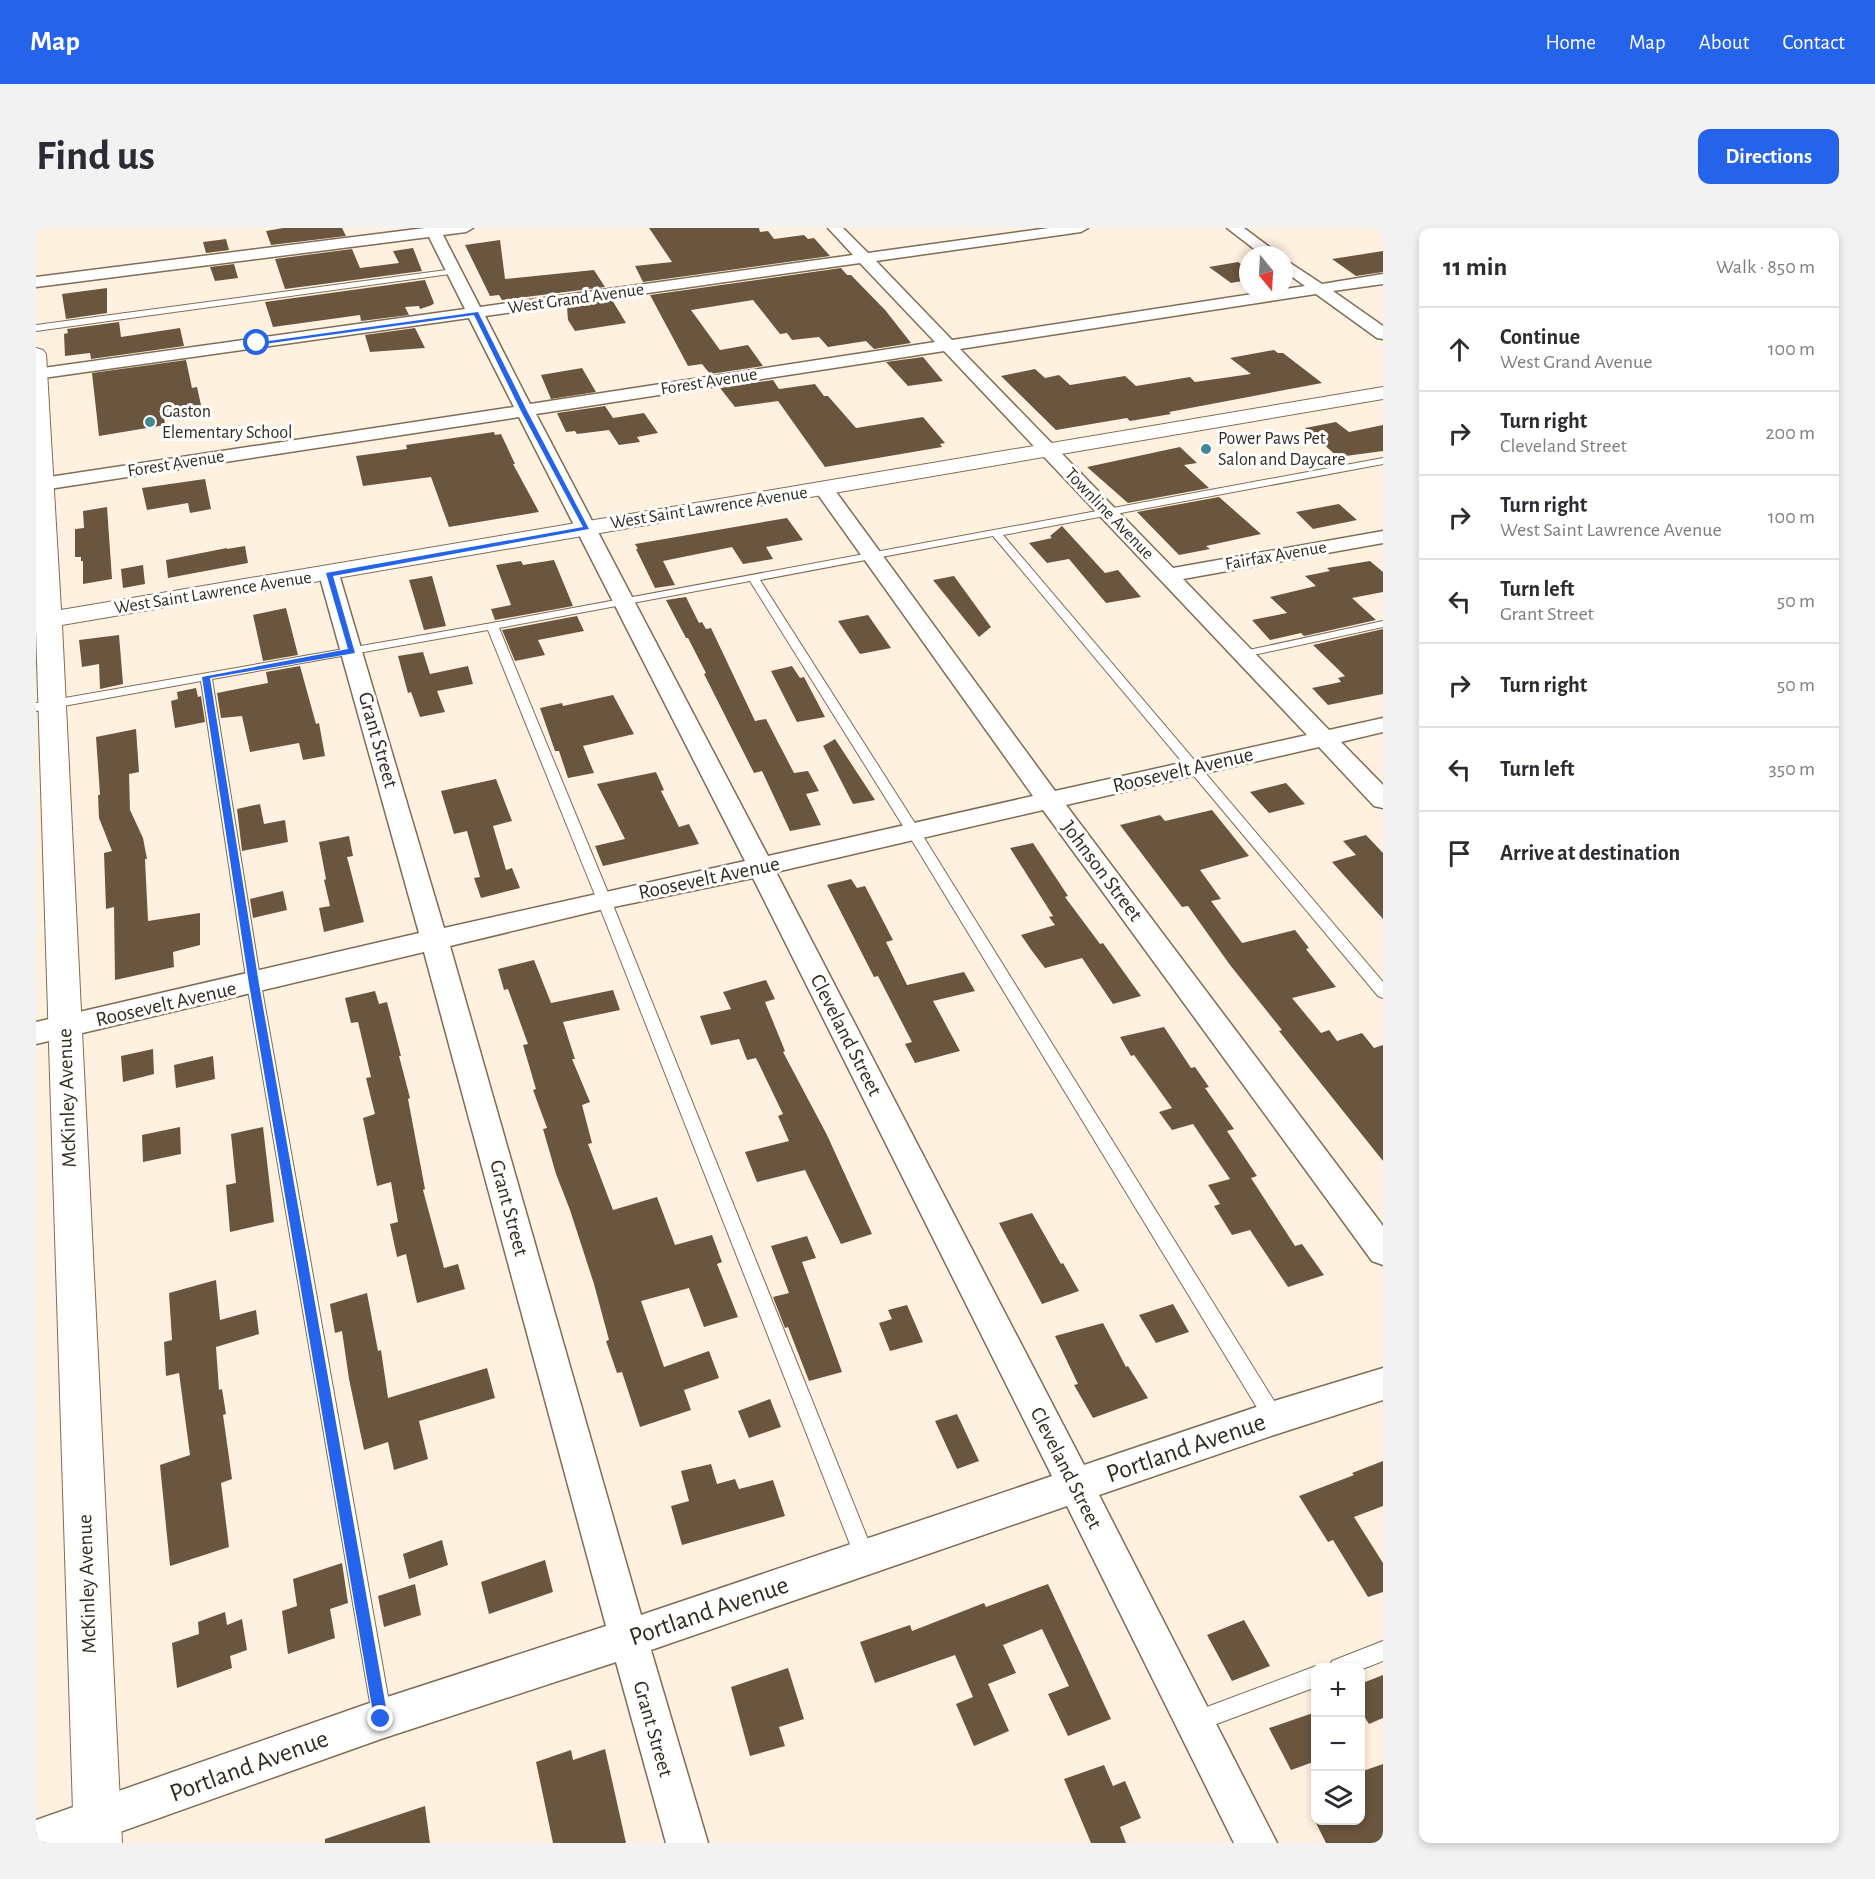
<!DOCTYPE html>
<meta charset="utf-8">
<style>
:root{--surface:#fff;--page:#f2f2f3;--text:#2b2b33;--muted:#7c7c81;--line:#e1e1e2;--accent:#2563eb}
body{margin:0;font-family:"Alegreya Sans",sans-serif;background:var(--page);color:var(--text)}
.controls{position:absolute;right:18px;bottom:18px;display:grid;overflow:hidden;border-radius:12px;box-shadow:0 3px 9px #0003}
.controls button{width:54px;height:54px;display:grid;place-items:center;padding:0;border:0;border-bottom:2px solid var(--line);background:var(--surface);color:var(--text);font:30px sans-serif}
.compass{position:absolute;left:1203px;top:18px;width:54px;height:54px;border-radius:50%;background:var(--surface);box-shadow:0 3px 9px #0003;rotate:162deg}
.stop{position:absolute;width:18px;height:18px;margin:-14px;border:4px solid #2563eb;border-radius:50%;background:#fff}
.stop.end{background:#2563eb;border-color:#fff;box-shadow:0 2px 6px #0008}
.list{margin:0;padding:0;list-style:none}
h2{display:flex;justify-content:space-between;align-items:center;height:78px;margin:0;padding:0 24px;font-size:26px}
h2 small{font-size:20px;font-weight:400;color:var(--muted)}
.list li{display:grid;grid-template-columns:39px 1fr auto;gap:18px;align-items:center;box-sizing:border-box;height:84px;padding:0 24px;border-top:2px solid var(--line)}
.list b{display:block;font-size:22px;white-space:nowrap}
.list p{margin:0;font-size:20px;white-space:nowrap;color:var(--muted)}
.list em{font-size:20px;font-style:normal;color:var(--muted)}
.icon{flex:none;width:33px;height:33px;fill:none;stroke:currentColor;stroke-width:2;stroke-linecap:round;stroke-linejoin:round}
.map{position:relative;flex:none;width:1347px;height:1615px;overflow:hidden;border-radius:12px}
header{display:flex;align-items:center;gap:36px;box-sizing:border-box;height:84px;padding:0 30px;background:var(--accent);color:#fff}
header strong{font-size:28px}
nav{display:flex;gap:33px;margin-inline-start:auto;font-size:21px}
.intro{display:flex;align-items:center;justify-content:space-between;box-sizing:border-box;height:144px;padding:0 36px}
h1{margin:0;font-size:42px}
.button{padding:15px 27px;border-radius:12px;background:var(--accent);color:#fff;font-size:21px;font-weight:700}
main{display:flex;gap:36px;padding:0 36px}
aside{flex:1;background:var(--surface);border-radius:12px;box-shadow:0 3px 9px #0003}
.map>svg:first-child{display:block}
.building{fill:#6a563e}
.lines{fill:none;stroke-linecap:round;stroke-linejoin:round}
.lane-casing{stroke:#806c53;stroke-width:2}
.street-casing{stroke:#806c53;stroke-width:3}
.secondary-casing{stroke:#806c53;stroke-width:2}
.lane{fill:#fff;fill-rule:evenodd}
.street{fill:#fff;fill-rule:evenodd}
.secondary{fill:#fff;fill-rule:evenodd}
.route{fill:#2563eb}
.poi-dot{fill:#438895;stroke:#fff;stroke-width:2}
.labels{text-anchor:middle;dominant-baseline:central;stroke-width:6;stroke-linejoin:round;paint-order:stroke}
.far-street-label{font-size:18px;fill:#342b20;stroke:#fff}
.far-poi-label{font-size:18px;fill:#342b20;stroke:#fff;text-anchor:start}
.street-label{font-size:21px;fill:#342b20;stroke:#fff}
.near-street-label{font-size:26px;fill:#342b20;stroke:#fff}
</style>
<header>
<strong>Map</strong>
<nav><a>Home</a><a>Map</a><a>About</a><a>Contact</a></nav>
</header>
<div class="intro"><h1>Find us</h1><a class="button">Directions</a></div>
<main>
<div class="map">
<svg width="1347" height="1615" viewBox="0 0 1347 1615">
<rect width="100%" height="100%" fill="#fff1e0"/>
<path class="building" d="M247,0H306L310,8L235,17L230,3Z
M613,0H723L724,4L732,3L738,11L768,7L772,11L778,10L794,28L607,54L599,38L636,34Z
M190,11L193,22L170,25L167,14Z
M464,12L469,51L558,42L569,59L466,72L463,67L454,68L429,17Z
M377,20L386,43L249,61L239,31L316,21L324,40L363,35L357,23Z
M1347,23V44L1320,48L1296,31Z
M1202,34L1212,41V52L1195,55L1173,39Z
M198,36L202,50L179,53L174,39Z
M805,40L811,47H815L850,83L875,115L838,121L830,113L792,119L783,109L756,112L751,105L744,106L717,72L655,82L684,122L712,117L727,138L674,146L666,136L652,138L614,67Z
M389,52L398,75L396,77L384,81L383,78L369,79L373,87L325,93L324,87L237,99L229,74Z
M71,60V85L30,91L26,66Z
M576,72L590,95L539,103L532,92L531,79Z
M83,94L85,109L144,100L148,118L55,131L54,125L29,128L28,106L32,105L31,101Z
M379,100L389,120L334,124L329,107Z
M1238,122L1242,125H1247L1286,155L1133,184L1135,186L1094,193L1091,190L1020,202L965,148L999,141L1009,150L1023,147L1034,157L1089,148L1100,158L1154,149L1159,154L1215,146L1194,130Z
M887,129L907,153L872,158L850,134Z
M150,132L156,160L161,159L165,177L158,178L159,183L128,187L129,197L63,208L56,145Z
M546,140L560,164L515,171L505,147Z
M737,152L743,161L779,156L788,168H792L820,200L887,189L909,215L904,216L906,219L789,239L742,173L699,179L684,160Z
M569,178L577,190L608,185L622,205L601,209L604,214L583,217L573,202L541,206L539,203L530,204L521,185Z
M1300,194L1313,204L1347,197V223L1302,229L1269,200Z
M458,204L459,207L465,206L479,236H477L503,284L413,299L395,249L327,258L320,228L371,221L370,217Z
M1144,219L1161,235L1148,237L1173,260L1092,275L1051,239Z
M169,251L175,281L154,285L152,275L111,282L106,260Z
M1183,269L1225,306L1170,318L1174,321L1143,327L1101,284Z
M1303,276L1321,292L1277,301L1260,284Z
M71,279L76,351L47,356V333H45V329H39V301L48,300L47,283Z
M751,290L767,312L730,319L737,331L707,336L696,319L627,333L639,357L619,360L600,321H602L599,316Z
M1026,298L1069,345L1082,342L1105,369L1070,375L1033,331L1011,335L993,315L1016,310L1014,308Z
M209,318L212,335L132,350L130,332L191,320V321Z
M518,332L537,378L459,392L455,381L475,377L460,337L485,333L487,337Z
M1334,333L1347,344V364L1316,370L1340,392L1268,408L1265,405L1234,412L1216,392L1251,385L1234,369L1280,358L1269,348L1294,343L1291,340Z
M107,337L109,356L87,360L85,341Z
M396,348L410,398L388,402L373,352Z
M918,348L955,399L943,409L897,352Z
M650,369L663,395L666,394L670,401L675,400L719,493L730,491L758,545L772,543L783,563L770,566L785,597L754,603L726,543L718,545L668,446L670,445L652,410H650L630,372Z
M250,380L262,427L227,433L217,387Z
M832,387L855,420L824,426L802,393Z
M541,388L548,403L502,412L509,427L479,433L466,402Z
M1347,401V466L1292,477L1276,460L1305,454L1302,450L1309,448L1277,417Z
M83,407L87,456L64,461L63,436L46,439L43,412Z
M387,424L394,446L432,438L437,456L401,463L409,484L384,489L375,464L372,465L362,428Z
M264,438L280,496L283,495L289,528L267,532L263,515L214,524L206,488L185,490L181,465L232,455L230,444Z
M756,438L764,450L768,449L789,489L761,494L735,443Z
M160,460L162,469L165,468L169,494L139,500L135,473L142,471L141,464Z
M577,467L598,506L547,518L558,545L532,550L523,523H519L504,480L526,475L527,478Z
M100,501L103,544L93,546L94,582L107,610L111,631H109L112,693L164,685V717L137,724L138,739L79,752L78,679L70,681L68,625L76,623L63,590L62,567H64L60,509Z
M799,511L839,572L817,576L787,518Z
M620,544L628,562L625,563L643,599L653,596L663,616L567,638L559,618L589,611L561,556Z
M460,551L476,593L457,598L470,642L476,640L484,660L445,670L438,650L444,649L431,603L418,606L405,563Z
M1250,555L1269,576L1233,585L1214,564Z
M224,576L228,596L249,592L252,614L206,623L201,581Z
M1176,582L1213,628L1164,642L1185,671L1175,673L1206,715L1259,702L1273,720L1270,721L1300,759L1256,770L1285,805L1293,802L1301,813L1326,805L1338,820L1347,817V933L1243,803L1246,802L1194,737L1152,678L1146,679L1084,597L1124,587L1129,593Z
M1330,607L1347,625V691L1296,634L1320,627L1307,613Z
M313,608L317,628L311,629L328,694L288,704L283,680L294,678L288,652L290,651L283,614Z
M997,615L1032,668L1029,669L1064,716L1067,715L1105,768L1077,776L1046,730L1009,740L996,723L985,707L1019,697L1013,689L1017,688L974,620Z
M815,651L821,660L829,658L857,712L850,714L871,757L928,744L939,763L897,773L924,823L879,835L869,816L876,814L842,748L838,749L791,657Z
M247,663L251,682L217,690L214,671Z
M498,732L515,775L577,762L584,782L527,794L539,831H536L554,874L546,877L556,915L552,916L577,982L621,969L639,1017L676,1007L686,1034L681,1036L702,1089L668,1099L653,1060L605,1073L628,1139L673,1123L683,1150L648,1162L655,1182L604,1199L586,1144L581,1145L570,1113L573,1112L558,1056L534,982L520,946L507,901L511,900L497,862L500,861L487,817L492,816L472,761L468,762L462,741Z
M730,752L739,771L729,774L749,823L747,824L791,907L836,1006L805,1016L769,942L721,954L709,924L753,913L742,888L747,886L720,830L711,832L703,811L675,817L664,788L695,781L687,764Z
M339,763L343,776L351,774L365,828H363L374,870L372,871L389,961L387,962L408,1040L422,1036L429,1061L381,1075L370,1026L361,1029L354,996L362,994L355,954L341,958L327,890L339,886L330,850L335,849L322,794L315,795L309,770Z
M1128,799L1155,840L1159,839L1173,859L1169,860L1198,901L1191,903L1221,948L1215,950L1259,1018L1266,1016L1288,1047L1252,1059L1214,1002L1196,1007L1178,978L1184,976L1172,957L1194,951L1157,896L1136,902L1123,884L1136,880L1098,827L1095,828L1084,809Z
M117,821L118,846L87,854L85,828Z
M177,828L179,851L140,860L138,837Z
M144,899L145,926L107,934L106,907Z
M227,899L238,994L194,1004L190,957L200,955L195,906Z
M996,985L1025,1036L1027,1035L1043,1063L1006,1076L963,995Z
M771,1008L780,1030L766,1034L806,1144L773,1153L752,1099L749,1100L737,1069L753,1065L735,1018Z
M180,1052L184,1092L220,1082L223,1106L180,1119L183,1162L186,1161L190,1186L187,1187L196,1251L185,1255L193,1319L134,1338L124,1237L154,1227L143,1145L130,1148L128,1114L136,1112L133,1065Z
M331,1065L342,1123L345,1122L352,1170L451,1140L459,1170L383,1193L392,1231L358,1242L352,1214L328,1222L313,1151L306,1103L299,1105L294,1076Z
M1137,1076L1153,1104L1120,1115L1103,1087Z
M871,1077L887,1114L854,1123L843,1095L856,1091L852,1082Z
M1067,1095L1090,1139L1092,1138L1112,1170L1057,1190L1038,1157L1042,1156L1019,1108Z
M734,1171L745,1199L713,1210L702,1183Z
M921,1186L943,1233L921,1241L899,1193Z
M1347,1233V1278L1318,1289L1347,1335V1364L1332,1369L1297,1312L1292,1314L1263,1268L1318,1247L1316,1245Z
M675,1236L681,1256L699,1251L703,1261L737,1252L749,1288L646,1317L635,1278L653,1273L645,1243Z
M406,1312L412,1337L373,1351L367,1326Z
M509,1332L517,1364L453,1386L445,1354Z
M306,1335L312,1375L294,1381L299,1410L252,1426L246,1383L261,1378L257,1351Z
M379,1356L385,1387L348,1399L342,1368Z
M1012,1356L1075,1491L1032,1508L1012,1466L1033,1458L1006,1401L967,1417L980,1445L952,1456L973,1503L938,1518L920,1476L937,1469L919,1427L839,1455L824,1414L874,1397L876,1403L948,1375L950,1379Z
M189,1384L191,1397L206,1391L211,1422L194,1428L196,1440L141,1460L136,1415L163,1406L162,1394Z
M1208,1392L1234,1438L1196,1453L1171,1407Z
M752,1440L768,1491L743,1499L749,1518L714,1528L695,1459Z
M1347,1447V1490L1333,1496L1324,1482V1456Z
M1280,1484V1533L1255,1542L1233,1500Z
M569,1521L590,1615H517L500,1534L535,1522L537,1532Z
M1347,1536V1615H1290L1279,1593H1324V1544Z
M1068,1537L1077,1558L1089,1553L1105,1590L1084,1599L1090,1615H1055L1028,1551Z
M389,1578L394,1615H289V1611Z"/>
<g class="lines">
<g class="lane-casing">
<path id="lane" d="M418,41H421V45L0,103V97Z
M1347,230V236L967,307L1347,754V770L1342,768L957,308L724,352L882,600L1245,1184L1247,1190L1245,1196L1238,1199L1231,1196L872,606L714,353L463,400L575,672L839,1329L836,1336L829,1339L822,1336L819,1329L561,672L452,402L176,451L225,756L356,1491L352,1498L345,1502L338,1498L211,756L165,453L0,483V475L456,395Z
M1347,393V399L1208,429L1202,426L1208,423Z
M1347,1413V1433L1324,1442V1440H1293L1296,1433Z
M1280,1438L1284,1440H1280V1459L1159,1504L1152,1500L1148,1493L1152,1486Z"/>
</g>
<g class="street-casing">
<path id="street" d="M389,0H437L430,4L407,7L444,79L817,27L792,0H807L832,25L1013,0H1052L1045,4L840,33L916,112L1269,58L1248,43V31L1286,56L1347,46V56L1297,63L1347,98V111L1341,110L1280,66L924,121L1137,340L1347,303V315L1147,351L1293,502L1347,490V504L1305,514L1347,557V580L1338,578L1283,519L1030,577L1347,998V1037L1336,1033L1007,582L740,644L1048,1237L1238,1173L1347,1140V1172L1238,1207L1063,1267L1241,1615H1198L1031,1278L615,1422L672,1615H630L580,1434L345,1511L53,1615H0V1592L345,1471L570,1398L388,724L0,816V794L383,705L283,346L286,342L293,340L300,342L303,346L408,700L709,633L483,189L0,263V251L478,179L433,90L0,151V141L429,81L393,9L0,59V49ZM824,35L899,114L494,176L449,88ZM908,123L1271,507L1019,563L795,257H781L778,261L997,568L732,628L500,186ZM717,650L1016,1248L605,1387L414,718L568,681Z
M1191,0H1208L1244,27H1226Z"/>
</g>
<g class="secondary-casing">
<path id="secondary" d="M0,120L7,122L10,126L25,382L1347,159V171L26,397L86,1615H38L0,401Z"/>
</g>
<use href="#lane" class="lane"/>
<use href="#street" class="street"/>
<use href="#secondary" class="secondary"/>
</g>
<path class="route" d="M442,84L491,183L553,301L297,348L319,425L174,450L223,756L352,1491L350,1495L345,1497L340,1495L338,1491L213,756L166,449L312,421L290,345L547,299L485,183L438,87L221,117L218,115Z"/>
<g class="poi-dot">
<circle cx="114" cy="194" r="6"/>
<circle cx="1170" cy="221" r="6"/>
</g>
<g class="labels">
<g class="far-street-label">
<text transform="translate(540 71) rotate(-8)">West Grand Avenue</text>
<text transform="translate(673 154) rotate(-9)">Forest Avenue</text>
<text transform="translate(140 236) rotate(-9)">Forest Avenue</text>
<text transform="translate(673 280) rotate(-9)">West Saint Lawrence Avenue</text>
<text transform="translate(1073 286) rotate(46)">Townline Avenue</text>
<text transform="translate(1240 328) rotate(-10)">Fairfax Avenue</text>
<text transform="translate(177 365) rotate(-9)">West Saint Lawrence Avenue</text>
</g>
<g class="far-poi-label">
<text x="126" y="184">Gaston<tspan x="126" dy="21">Elementary School</tspan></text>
<text x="1182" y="211">Power Paws Pet<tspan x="1182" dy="21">Salon and Daycare</tspan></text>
</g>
<g class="street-label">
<text transform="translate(342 512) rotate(74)">Grant Street</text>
<text transform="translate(1147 542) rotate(-13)">Roosevelt Avenue</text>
<text transform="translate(1066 643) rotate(53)">Johnson Street</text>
<text transform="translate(673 650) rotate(-12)">Roosevelt Avenue</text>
<text transform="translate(130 776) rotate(-13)">Roosevelt Avenue</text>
<text transform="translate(810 807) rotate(63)">Cleveland Street</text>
<text transform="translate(31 870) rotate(-92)">McKinley Avenue</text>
<text transform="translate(473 980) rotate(75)">Grant Street</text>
<text transform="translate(1030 1240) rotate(63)">Cleveland Street</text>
<text transform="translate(51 1356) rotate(-92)">McKinley Avenue</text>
<text transform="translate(617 1501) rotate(74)">Grant Street</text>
</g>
<g class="near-street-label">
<text transform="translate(1150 1220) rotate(-19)">Portland Avenue</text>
<text transform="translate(673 1383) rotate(-19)">Portland Avenue</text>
<text transform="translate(213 1538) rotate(-20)">Portland Avenue</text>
</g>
</g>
</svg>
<div class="controls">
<button>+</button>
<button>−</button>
<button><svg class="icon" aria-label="layers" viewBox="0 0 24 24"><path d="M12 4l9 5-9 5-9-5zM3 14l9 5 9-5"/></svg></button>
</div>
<svg class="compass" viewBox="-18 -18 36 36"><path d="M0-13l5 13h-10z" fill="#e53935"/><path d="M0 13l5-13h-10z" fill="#7c7c81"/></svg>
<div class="stop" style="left:221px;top:115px"></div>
<div class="stop end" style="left:345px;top:1491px"></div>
</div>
<aside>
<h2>11 min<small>Walk · 850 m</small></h2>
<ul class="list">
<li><svg class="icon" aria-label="ahead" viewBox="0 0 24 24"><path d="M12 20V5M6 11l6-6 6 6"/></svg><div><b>Continue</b><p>West Grand Avenue</p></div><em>100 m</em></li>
<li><svg class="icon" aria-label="right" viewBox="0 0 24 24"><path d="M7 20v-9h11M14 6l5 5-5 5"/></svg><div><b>Turn right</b><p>Cleveland Street</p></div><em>200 m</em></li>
<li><svg class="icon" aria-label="right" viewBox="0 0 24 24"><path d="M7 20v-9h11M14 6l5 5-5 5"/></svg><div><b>Turn right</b><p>West Saint Lawrence Avenue</p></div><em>100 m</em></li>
<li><svg class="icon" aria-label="left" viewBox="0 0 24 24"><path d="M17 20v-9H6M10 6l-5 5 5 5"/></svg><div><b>Turn left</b><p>Grant Street</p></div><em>50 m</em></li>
<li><svg class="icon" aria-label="right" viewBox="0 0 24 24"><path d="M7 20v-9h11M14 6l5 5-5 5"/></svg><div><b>Turn right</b></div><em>50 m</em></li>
<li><svg class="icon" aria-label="left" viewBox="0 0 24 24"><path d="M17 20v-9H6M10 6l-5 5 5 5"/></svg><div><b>Turn left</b></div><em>350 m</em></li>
<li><svg class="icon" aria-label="arrive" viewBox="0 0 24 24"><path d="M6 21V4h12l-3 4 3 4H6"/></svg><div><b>Arrive at destination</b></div></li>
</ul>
</aside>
</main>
